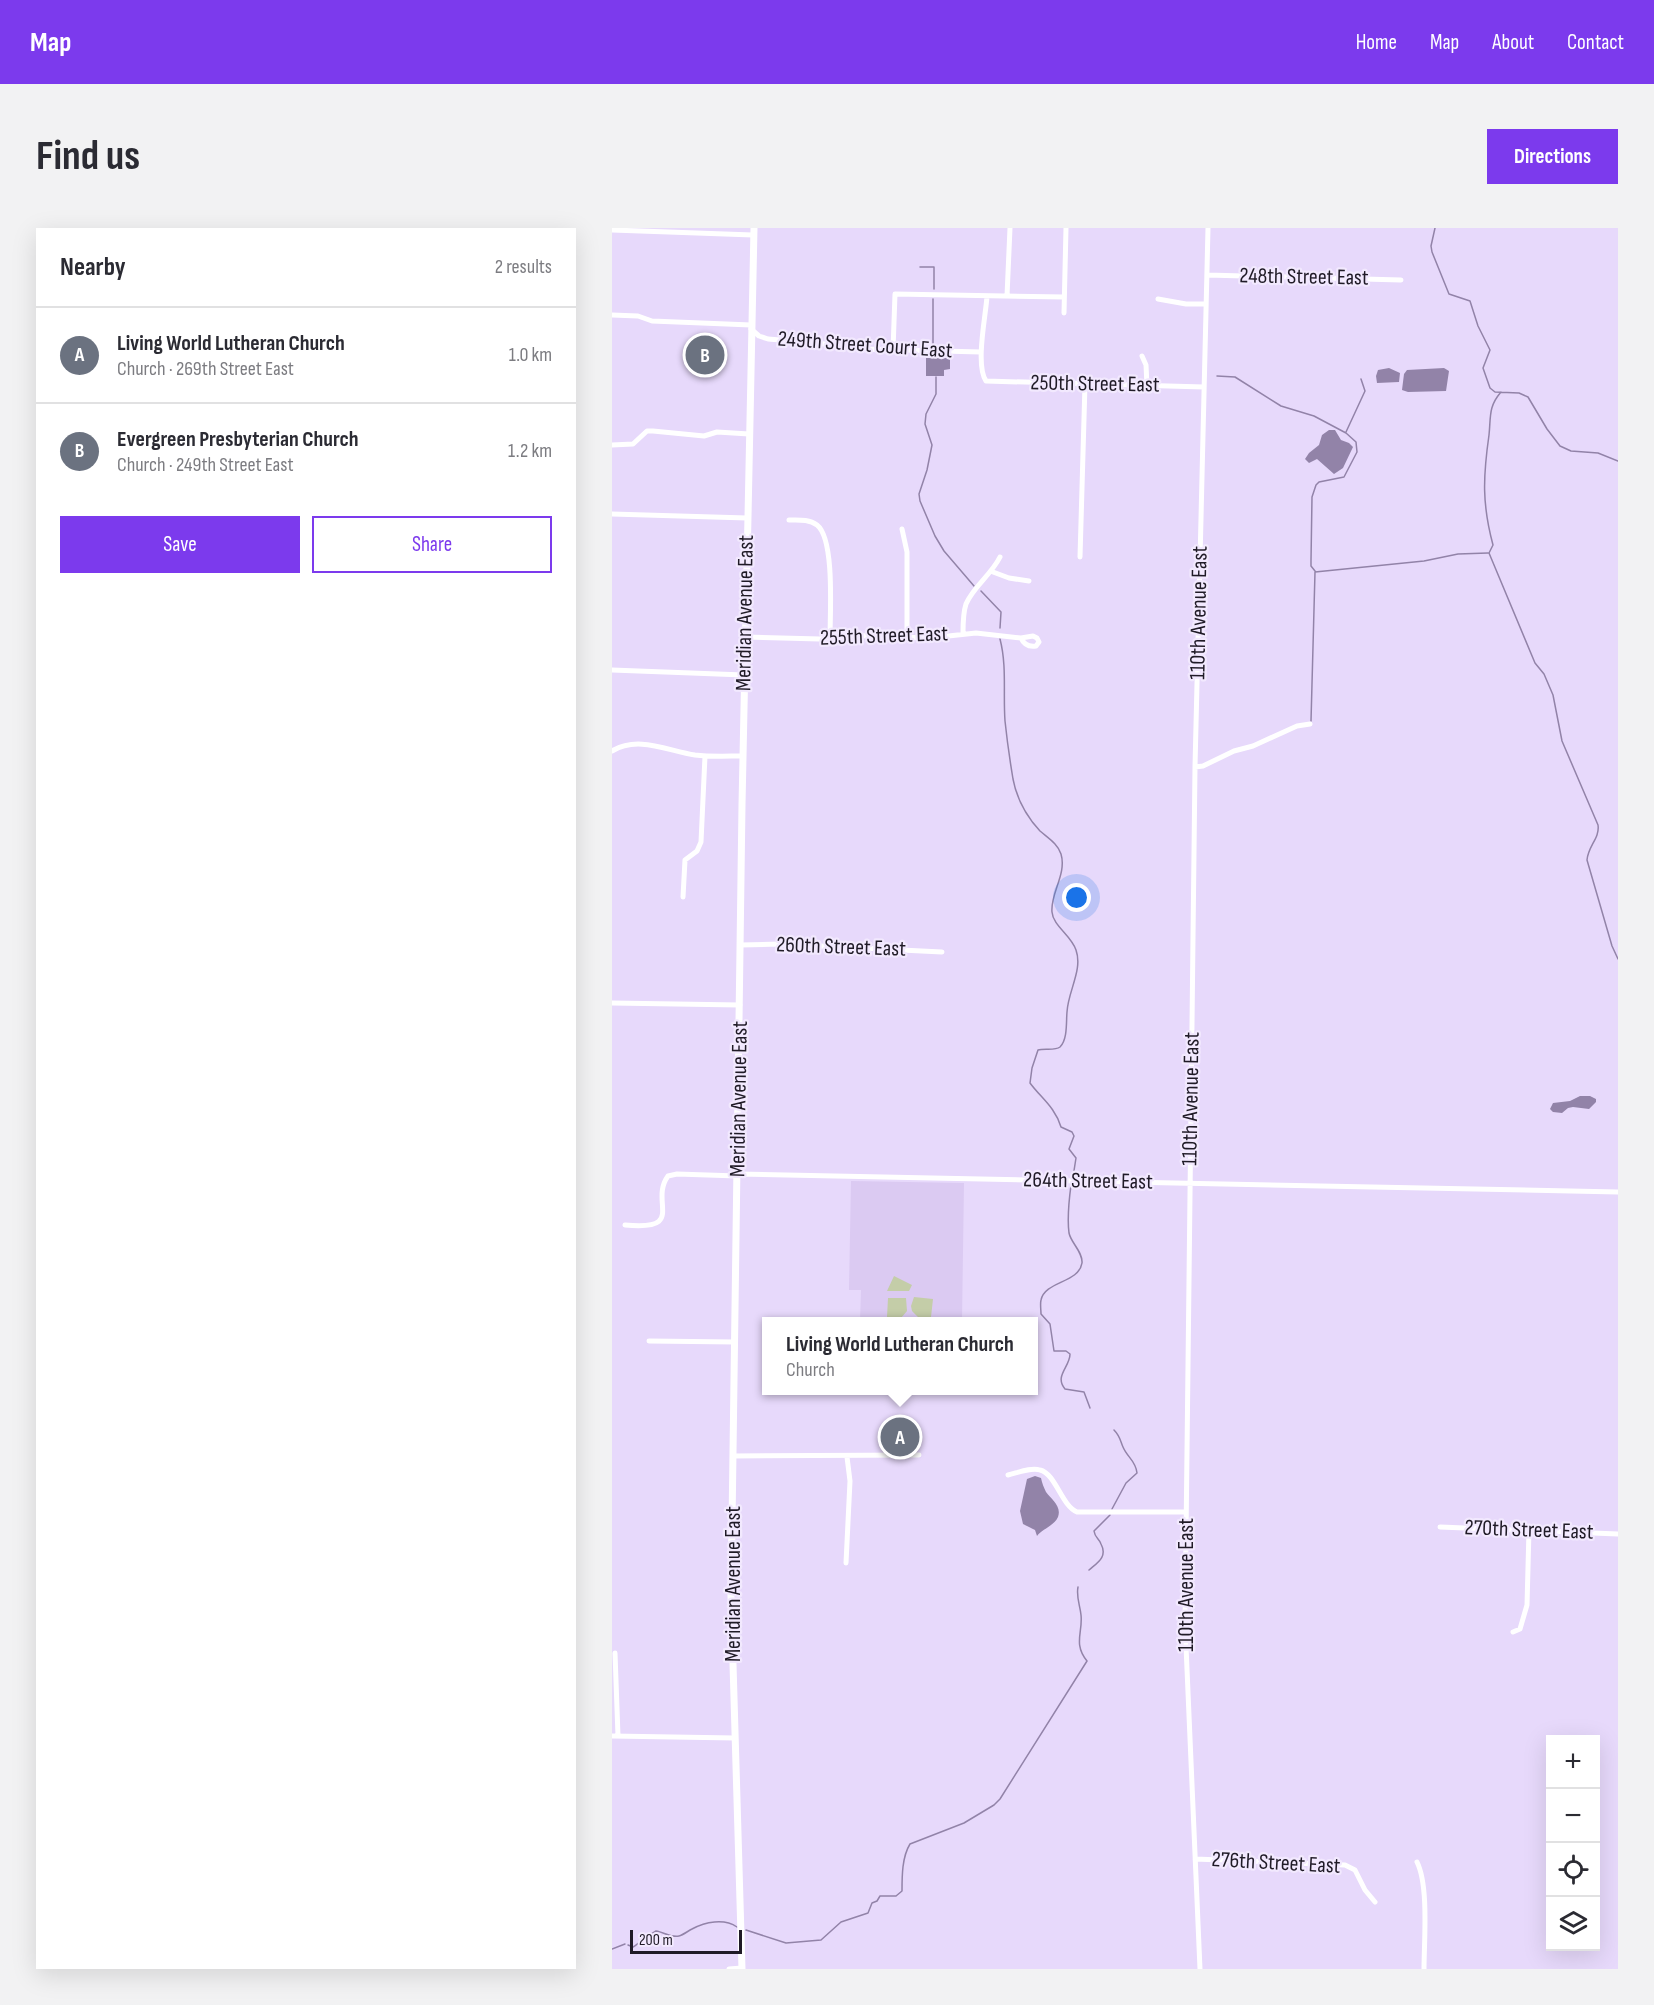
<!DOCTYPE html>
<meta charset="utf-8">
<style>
:root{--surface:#fff;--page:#f2f2f3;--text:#2b2b33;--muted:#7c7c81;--line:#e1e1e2;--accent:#7c3aed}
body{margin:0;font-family:"Sofia Sans Condensed",sans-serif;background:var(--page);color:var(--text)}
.controls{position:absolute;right:18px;bottom:18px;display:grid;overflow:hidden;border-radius:0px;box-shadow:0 6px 24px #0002}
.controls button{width:54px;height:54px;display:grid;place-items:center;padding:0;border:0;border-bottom:2px solid var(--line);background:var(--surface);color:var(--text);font:30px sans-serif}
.scale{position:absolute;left:18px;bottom:15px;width:112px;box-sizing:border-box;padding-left:6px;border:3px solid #201b27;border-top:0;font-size:16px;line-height:21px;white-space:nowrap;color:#201b27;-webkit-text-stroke:4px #f2e9fe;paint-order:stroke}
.you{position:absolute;left:465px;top:670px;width:21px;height:21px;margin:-15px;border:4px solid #fff;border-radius:50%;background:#1a73e8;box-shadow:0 0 0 9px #1a73e833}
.badge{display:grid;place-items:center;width:39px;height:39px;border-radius:50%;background:var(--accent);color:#fff;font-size:20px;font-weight:700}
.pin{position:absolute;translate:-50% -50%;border:3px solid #fff;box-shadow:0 2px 6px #0006}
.popup{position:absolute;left:150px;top:1089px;width:276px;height:78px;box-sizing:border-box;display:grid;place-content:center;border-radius:0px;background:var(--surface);filter:drop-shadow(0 2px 4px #0005);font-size:20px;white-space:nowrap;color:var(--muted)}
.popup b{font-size:22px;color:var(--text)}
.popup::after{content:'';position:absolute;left:50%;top:100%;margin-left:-12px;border:12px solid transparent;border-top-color:var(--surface)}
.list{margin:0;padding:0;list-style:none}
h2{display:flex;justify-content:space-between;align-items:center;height:78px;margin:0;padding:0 24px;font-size:26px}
h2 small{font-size:20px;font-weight:400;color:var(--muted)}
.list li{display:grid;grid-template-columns:39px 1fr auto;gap:18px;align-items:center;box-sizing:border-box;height:96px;padding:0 24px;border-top:2px solid var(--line)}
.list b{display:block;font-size:22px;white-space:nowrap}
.list p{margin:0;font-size:20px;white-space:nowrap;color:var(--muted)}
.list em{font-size:20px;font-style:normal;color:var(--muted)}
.actions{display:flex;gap:12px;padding:18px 24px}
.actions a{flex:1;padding:14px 0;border:2px solid var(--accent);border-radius:0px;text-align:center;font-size:21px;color:var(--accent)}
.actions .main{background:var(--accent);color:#fff}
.icon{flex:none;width:33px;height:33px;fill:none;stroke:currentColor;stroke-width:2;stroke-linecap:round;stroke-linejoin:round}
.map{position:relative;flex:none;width:1006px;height:1741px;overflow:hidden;border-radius:0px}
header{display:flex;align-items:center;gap:36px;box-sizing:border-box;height:84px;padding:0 30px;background:var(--accent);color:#fff}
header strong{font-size:28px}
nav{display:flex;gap:33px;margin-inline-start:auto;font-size:21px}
.intro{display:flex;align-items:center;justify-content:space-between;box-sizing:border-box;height:144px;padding:0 36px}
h1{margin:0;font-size:42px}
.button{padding:15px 27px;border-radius:0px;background:var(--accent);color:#fff;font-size:21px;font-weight:700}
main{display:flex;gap:36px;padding:0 36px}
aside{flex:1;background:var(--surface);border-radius:0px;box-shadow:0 6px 24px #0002}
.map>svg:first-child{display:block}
.built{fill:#dbcaf2}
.green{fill:#c4cda8}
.water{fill:#9283a8}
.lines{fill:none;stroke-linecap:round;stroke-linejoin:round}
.stream{stroke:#9283a8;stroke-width:1.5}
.minor{stroke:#fff;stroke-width:5}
.major{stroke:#fff;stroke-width:7}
.labels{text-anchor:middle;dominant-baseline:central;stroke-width:4.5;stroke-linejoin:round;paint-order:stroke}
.street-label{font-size:22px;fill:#201b27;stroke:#f2e9fe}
</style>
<header>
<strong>Map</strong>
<nav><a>Home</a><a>Map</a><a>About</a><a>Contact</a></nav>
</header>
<div class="intro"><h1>Find us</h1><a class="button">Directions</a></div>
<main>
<aside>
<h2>Nearby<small>2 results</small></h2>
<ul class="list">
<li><span class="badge" style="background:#6b7280">A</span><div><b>Living World Lutheran Church</b><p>Church · 269th Street East</p></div><em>1.0 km</em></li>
<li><span class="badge" style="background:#6b7280">B</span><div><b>Evergreen Presbyterian Church</b><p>Church · 249th Street East</p></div><em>1.2 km</em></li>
</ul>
<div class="actions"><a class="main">Save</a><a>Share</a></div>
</aside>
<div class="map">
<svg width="1006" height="1741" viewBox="0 0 1006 1741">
<rect width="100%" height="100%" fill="#e7d9fb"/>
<path class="built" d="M239,953L352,955L350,1093H248L249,1062H237Z"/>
<path class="green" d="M282,1048L300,1057L297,1063H275Z
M302,1069L321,1071L319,1089L307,1090L300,1083L299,1078Z
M276,1070H294L295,1083L289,1090L280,1091L275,1089Z"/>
<path class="water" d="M314,130H338V141L332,142V148H314Z
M777,140L788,145L787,154L765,155L764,148L766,142Z
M832,140L837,143L834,163L796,164L790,162L792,146L795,142Z
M717,202H723L729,212L737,215L741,219L731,240L722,246L705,231L697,235L693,231L697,225L707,217L710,207Z
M968,868H978L984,871V874L977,881L961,879L956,880L950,885L941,884L938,881L941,875L958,873Z
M423,1248L429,1250C430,1255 432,1260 434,1264C439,1271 450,1278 446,1289C442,1298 430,1301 425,1308L423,1302L411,1296L408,1283L415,1251Z"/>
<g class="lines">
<path class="stream" d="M823,0L819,18L820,24L837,66L858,73L866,98L878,122L871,140L878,160L883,164L907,165L916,169L935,201L948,218L959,223L986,225L1006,233
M308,39H322V61
M321,71V117
M605,148L623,149L669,178L702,188L734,205L744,214L745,224L732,249L707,254L704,257L700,269L699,333V338L703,343
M324,149V166L314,186L313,196L320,217L315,242L307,266L308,273L323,308L332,323L362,358
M734,204L753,163L749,151
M877,325L923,435L932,446L941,467L950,513L986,597C988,610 976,618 975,632L1000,718L1006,731
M877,325L881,317C870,276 871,249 877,207C879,189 876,179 889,164
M369,363L389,384L388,400
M388,411C395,438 391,465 393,493C395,512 398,533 401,551C405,572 414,588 428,603C436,610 446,616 449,626C455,646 438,666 440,684C441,698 459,707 464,722C471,742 456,763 455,784C454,793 456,811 448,819C443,823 432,820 426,822L420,840L418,855C429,870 443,879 449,899L460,904L462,908L457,921L464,930L461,949
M699,493L703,344L812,333L846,326L876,325
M459,957C457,972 455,990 457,1005C459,1015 471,1024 470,1035C467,1055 433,1053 429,1072C428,1076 429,1082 429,1086L438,1096L442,1123H454L458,1126C458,1139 442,1148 453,1161L472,1164L478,1180
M500,1281L514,1255L525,1245C524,1233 515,1229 511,1219C508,1212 508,1208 502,1202
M477,1342C485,1335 496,1329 489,1316C487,1310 483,1310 482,1303L498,1287
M134,1702L174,1715L209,1712L229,1694L256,1685L260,1675L265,1673L268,1668H284L290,1663C290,1648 290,1629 298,1616L352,1595L382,1577L388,1571L475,1433C461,1416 471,1404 469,1387C468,1377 464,1369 466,1359
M16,1717L21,1719C29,1714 35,1708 44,1703C52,1704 59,1710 67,1708C71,1707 76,1703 80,1701C93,1694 112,1690 125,1699
M0,1721L13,1716"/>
<path class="minor" d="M0,2L141,7
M595,47L789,52
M375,68C374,87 363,137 374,153L592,159
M395,68L398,0
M546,71L574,76H594
M452,85L454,0
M0,87L26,88L40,93L139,97
M139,101L147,108L156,111L205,115L250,121L369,124
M281,122L283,66L452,69
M530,128L534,137L535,158
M0,217L21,216L35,203H41L92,208L105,204L137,206
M0,286L135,290
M177,292C187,292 197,291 205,297C223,311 218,386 218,409
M290,301L295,324V409
M468,329L473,156
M381,344L397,350L417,353
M351,405C351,395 351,385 354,376C361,359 379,347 388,329
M134,409L208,411L228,407L318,410L364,405L409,410L421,408L425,410L427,414L424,418C417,419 412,417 409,410
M0,442L132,447
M0,523C26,507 56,523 83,527C99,529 116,528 131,528
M583,539L591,538L622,523L641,518L685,498L698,496
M71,669L73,632L85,623L89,614L93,528
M128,717L167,716L330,724
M0,775L128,777
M126,946L1006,964
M13,997C75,1003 37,974 56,948L65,946L126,948
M37,1113L123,1114
M121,1228L307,1227
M396,1247C405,1245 419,1239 428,1242C444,1246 449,1277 465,1284H574
M828,1299L1006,1306
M234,1335L238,1253L235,1229
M901,1404L908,1401L915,1377L917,1302
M3,1425L6,1508
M0,1508L123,1510
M583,1631L733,1637L743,1642L753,1662L763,1674
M805,1634C817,1658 812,1714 812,1741
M117,1741L130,1740
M588,1741L573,1395L583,539L596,0"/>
<path class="major" d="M130,1741L119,1368L130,577L142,0"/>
</g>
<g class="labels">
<g class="street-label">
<text transform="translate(692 49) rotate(1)">248th Street East</text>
<text transform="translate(253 117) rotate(4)">249th Street Court East</text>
<text transform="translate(483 156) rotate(1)">250th Street East</text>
<text transform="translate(133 385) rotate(-89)">Meridian Avenue East</text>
<text transform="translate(587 385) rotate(-89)">110th Avenue East</text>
<text transform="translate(272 408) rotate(-2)">255th Street East</text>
<text transform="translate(229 719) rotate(2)">260th Street East</text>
<text transform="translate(127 871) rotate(-89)">Meridian Avenue East</text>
<text transform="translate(579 871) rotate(-89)">110th Avenue East</text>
<text transform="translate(476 953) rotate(1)">264th Street East</text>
<text transform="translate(917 1302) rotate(2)">270th Street East</text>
<text transform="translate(121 1356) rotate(-90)">Meridian Avenue East</text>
<text transform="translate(574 1357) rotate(-90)">110th Avenue East</text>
<text transform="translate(664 1635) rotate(3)">276th Street East</text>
</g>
</g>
</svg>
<div class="controls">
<button>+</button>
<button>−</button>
<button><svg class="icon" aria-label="locate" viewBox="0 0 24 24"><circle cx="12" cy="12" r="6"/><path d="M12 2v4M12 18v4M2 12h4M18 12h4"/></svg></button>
<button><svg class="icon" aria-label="layers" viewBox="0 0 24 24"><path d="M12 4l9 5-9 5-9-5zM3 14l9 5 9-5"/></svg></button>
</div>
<div class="scale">200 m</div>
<div class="you"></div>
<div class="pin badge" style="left:288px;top:1209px;background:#6b7280">A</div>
<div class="popup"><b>Living World Lutheran Church</b>Church</div>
<div class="pin badge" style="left:93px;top:127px;background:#6b7280">B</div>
</div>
</main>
